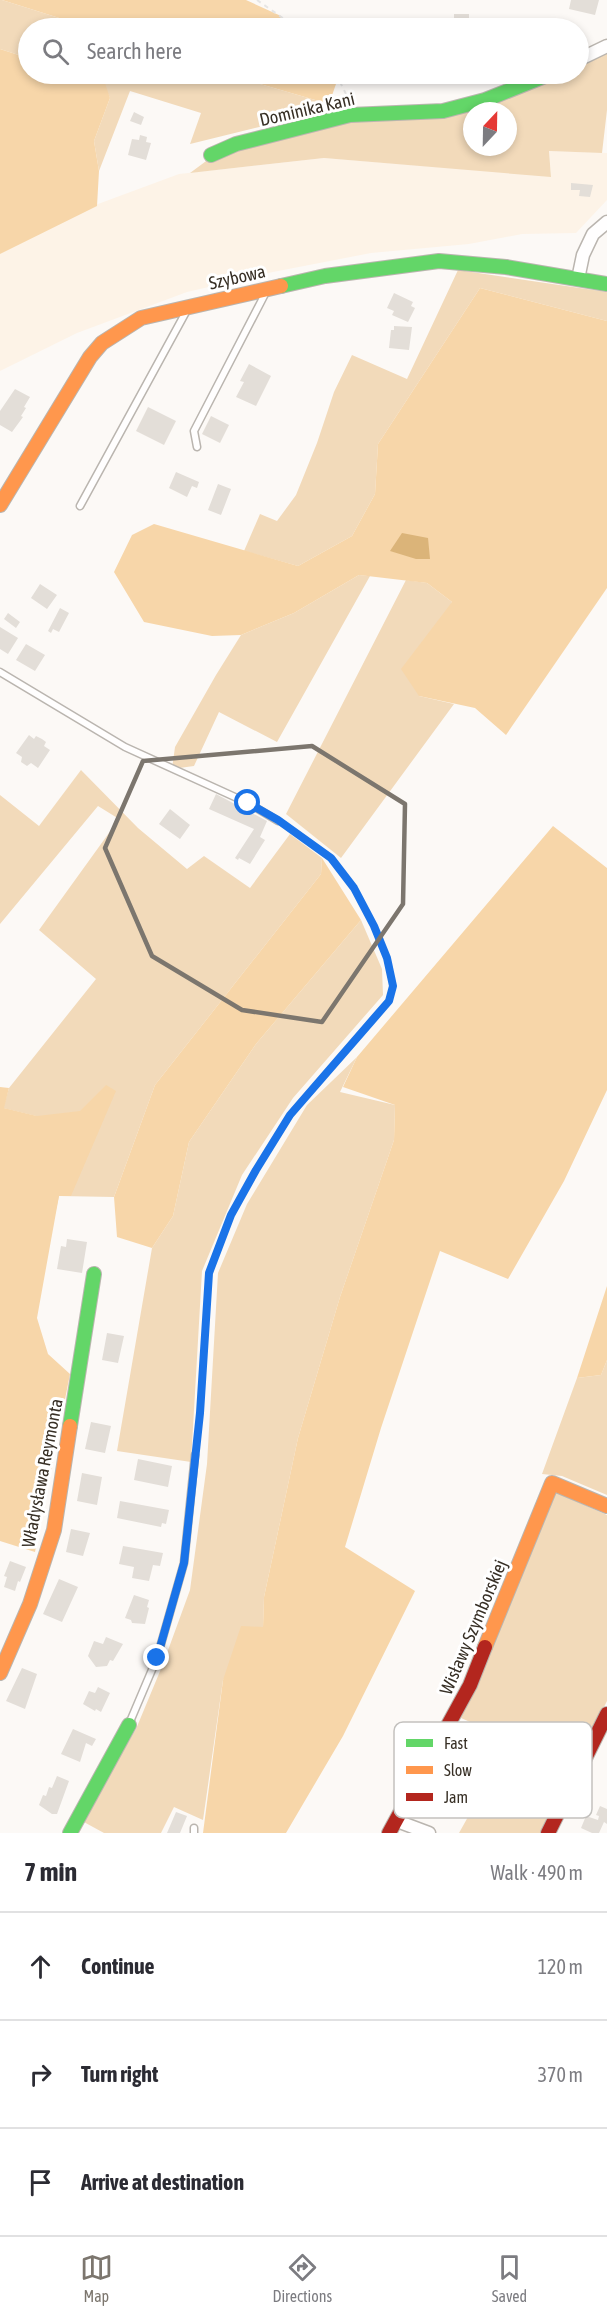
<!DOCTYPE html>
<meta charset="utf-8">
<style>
:root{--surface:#fff;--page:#f2f2f3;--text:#2b2b33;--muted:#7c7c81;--line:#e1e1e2;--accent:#7c766e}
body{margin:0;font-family:"Asap Condensed",sans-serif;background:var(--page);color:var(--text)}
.compass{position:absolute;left:463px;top:102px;width:54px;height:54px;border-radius:50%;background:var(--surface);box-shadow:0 3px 9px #0003;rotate:22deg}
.stop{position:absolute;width:18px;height:18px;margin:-14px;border:4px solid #1a73e8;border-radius:50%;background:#fff}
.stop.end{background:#1a73e8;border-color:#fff;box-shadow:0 2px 6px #0008}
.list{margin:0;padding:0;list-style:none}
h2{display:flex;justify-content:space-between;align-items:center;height:78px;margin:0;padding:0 24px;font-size:26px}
h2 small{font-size:20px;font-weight:400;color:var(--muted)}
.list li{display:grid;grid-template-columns:39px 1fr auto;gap:18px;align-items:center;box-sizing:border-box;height:108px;padding:0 24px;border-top:2px solid var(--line)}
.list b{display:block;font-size:22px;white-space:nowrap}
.list em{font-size:20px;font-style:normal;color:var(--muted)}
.icon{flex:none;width:33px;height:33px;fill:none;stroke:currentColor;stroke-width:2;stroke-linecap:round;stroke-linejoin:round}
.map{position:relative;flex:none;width:607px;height:1833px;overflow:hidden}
.search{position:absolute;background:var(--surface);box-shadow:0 3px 9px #0003;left:18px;right:18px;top:18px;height:66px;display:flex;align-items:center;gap:15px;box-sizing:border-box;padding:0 21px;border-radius:33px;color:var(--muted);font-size:22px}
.sheet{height:402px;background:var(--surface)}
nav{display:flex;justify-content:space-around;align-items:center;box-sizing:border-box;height:84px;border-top:2px solid var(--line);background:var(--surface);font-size:16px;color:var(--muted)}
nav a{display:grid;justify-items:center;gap:3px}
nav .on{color:var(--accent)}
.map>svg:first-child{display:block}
.built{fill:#fdf3e7}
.green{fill:#f2daba;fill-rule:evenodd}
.forest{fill:#f7d6a9}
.water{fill:#dbb479}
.building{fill:#e3ded8}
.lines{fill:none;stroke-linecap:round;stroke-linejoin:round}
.lane-casing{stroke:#bab5af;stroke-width:9}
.street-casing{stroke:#bab5af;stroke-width:15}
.fast-casing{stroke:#bab5af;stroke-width:16}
.slow-casing{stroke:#bab5af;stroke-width:16}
.jam-casing{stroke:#bab5af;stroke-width:16}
.path{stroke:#e6e5e4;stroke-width:2;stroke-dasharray:4.5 4.5;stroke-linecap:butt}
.lane{stroke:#fffefe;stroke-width:6}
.street{stroke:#fffefe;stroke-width:12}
.fast{stroke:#63d668;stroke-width:14}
.slow{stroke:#ff974d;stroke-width:14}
.jam{stroke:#b3261e;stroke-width:14}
.route{stroke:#1a73e8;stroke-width:8}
.marked{fill:none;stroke:#7c766e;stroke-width:4.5;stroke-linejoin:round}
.labels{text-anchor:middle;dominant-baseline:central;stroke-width:6;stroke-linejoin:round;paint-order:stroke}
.street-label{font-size:18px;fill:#372f25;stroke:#fff}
.key{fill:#fff;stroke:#c3c1be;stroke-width:1.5}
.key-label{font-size:16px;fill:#372f25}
</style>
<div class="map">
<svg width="607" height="1833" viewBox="0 0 607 1833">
<rect width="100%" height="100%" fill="#fcf9f6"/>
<path class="built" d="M549,151L607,153V200L576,233L522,234L469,244L371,253L273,272L187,292L77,333L0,371V242L17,234L179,174L324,158L551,176Z"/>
<path class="green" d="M0,0H2L91,28H28V58L0,49Z
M607,53V110L602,153L549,151L551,177L324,158L190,173L217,153L339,121L468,112L557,74H578L579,65ZM472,111H508V147H472Z
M79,74H226L329,104L325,111L190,144L201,113L130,91L99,171L94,141L110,98L102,81Z
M458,270L607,292V321L480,288L378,444L375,494L352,536L298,566L244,551L260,514L277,521L296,495L317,443L334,392L352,355L407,379Z
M359,575L370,576L277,742L219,712L194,766L172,769L175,747L216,675L241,635L294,613Z
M406,580L427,583L452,602L419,696L454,704L341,858L286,814Z
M81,770L138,828L187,869L204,856L250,888L290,834L322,858L321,874L155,1085L114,1197L59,1196L54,1219L36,1116L3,1108L9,1088L96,979L39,930L119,819L98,806L0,924V795L39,826Z
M361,920L382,969L383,995L293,1098L242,1175L202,1271L191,1462L117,1451L152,1248L173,1216L189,1142L256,1044Z
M357,1057L340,1092L395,1105L394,1140L340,1297L298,1438L264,1597L263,1628L223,1680L203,1820L174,1807L161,1833H104L82,1821L136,1729L163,1664L190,1590L207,1464L218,1273L247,1204L307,1105Z
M607,1360V1495L562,1476L542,1474L577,1378L601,1375Z
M555,1492L607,1515V1701L541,1833H459L511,1740L461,1718Z"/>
<path class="forest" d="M2,0H246L281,16L291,28H205L190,22L186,28H91Z
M0,49L28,58V74H79L105,83L110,98L94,141L99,171L97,206L0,254Z
M226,74H328L336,84L329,104Z
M480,288L607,321V588L506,735L475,708L419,696L401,669L452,602L427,583L359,575L294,613L241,635L212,636L144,622L114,572L132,535L154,524L298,566L352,536L375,494L378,444Z
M553,826L607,868V1090L564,1181L508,1279L440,1251L381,1428L345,1547L415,1591L343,1736L286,1833H203L223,1680L241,1626L263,1627L264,1597L298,1438L340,1297L394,1140L395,1105L343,1087L357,1057Z
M322,858L361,920L256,1044L189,1142L173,1216L152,1248L117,1237L114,1197L155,1085L321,874Z
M106,1085L116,1091L71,1196H59L37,1318L48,1354L70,1374L35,1552L0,1541V1087L9,1088L4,1108L37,1116L80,1111Z
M607,1286V1360L601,1375L577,1378Z"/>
<path class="water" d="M402,533L428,538L430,559H416L390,551Z"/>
<path class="building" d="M571,0H599L595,15L569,9Z
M454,14H469V28H454Z
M406,22H435V28H406Z
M134,112L144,117L141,125L130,121Z
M140,135L147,137L146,142L151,143L146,160L128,155L132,139L139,140Z
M571,183L593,185L590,197L579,196L580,190H571Z
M394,293L413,302L411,306L415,308L408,322L392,315L394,311L387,308Z
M394,326L412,327L409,350L389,348L391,330H394Z
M249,364L271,376L256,406L236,397L244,382L240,381Z
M15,389L30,397L24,407L26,408L21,416L23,417L12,432L0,425V411Z
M148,407L176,421L164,445L136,431Z
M211,416L229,425L220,443L202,434Z
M176,472L199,482L197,488L192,486L187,497L169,488Z
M218,484L231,489L221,515L208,510Z
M40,584L57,595L47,609L31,598Z
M60,608L69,613L59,632L53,629L51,633L48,631Z
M8,613L20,622L16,628L4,619Z
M0,627L18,638L8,654L0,649Z
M26,644L45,655L35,671L16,660Z
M29,735L34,739L36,736L42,739L46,742L44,746L50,750L38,768L31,763L27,766L21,762L22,757L16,753Z
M216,794L267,821L260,837L265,840L250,864L239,858L238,860L235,858L254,829L209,809Z
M170,809L190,825L180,839L159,824Z
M67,1239L87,1242L82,1273L57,1269L61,1246L66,1247Z
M107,1333L124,1336L118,1363L102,1360Z
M91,1422L111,1426L105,1453L85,1449Z
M138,1459L172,1466L168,1487L134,1480Z
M82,1473L102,1477L97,1505L77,1501Z
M120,1501L169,1510L166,1524L162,1523L161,1527L117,1518Z
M71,1529L90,1533L83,1556L66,1552Z
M123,1546L163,1553L160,1566L153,1565L149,1581L132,1578L134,1567L119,1564Z
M10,1561L26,1567L20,1582L18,1581L15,1591L4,1587L7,1577L4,1576Z
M59,1579L78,1587L62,1622L43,1614Z
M134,1595L149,1600L147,1607L149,1608L145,1624L132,1623L131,1620L125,1618Z
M106,1637L123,1644L113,1661L110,1660L107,1666L96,1667L88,1656L94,1641L103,1644Z
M22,1668L37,1674L25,1709L6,1701Z
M98,1687L110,1693L101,1712L96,1709L95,1711L83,1704L89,1691L95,1693Z
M73,1729L96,1739L92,1746L86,1743L80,1762L61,1754Z
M57,1776L69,1781L57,1814H52L39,1805L43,1795L46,1796L49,1787L52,1788Z
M600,1806L607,1809V1824L604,1822L599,1833H592L581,1828L586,1816L598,1820L599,1816L596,1815Z
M176,1812L187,1816L180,1833H167Z"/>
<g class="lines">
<g class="lane-casing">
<path id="lane" d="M197,447L194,431L266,292
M80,506L187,310
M0,672L125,747L248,803L278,821
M129,1724L157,1658L184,1563L195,1455
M194,1833V1828"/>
</g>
<g class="street-casing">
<path id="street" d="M578,60L607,46
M578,279L583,255L593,234L607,222
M397,1821L429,1833"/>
</g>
<g class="fast-casing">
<path id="fast" d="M211,155L236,144L350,115L443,111L485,100L550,74
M281,286L325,276L439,261L506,267L607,284
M70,1426L94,1274
M70,1833L129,1725"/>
</g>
<g class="slow-casing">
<path id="slow" d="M0,505L90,357L102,343L141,318L281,286
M485,1647L552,1483L607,1506
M0,1673L30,1604L54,1530L70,1426"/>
</g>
<g class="jam-casing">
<path id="jam" d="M389,1833L470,1685L485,1647
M548,1833L607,1714"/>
</g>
<path class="path" d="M257,0L297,28
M336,74L347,96
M196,1446L209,1273L231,1215L256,1170L290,1115L389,1001C391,995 393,989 392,983C387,944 359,886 332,859C319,846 301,837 286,826"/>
<use href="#lane" class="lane"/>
<use href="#street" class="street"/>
<use href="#fast" class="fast"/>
<use href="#slow" class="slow"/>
<use href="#jam" class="jam"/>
</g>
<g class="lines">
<path class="route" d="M157,1658L184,1563L200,1413L209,1273L231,1215L256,1170L290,1115L389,1001L393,986L387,958L374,926L354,888L331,858L278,820L248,803"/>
</g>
<path class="marked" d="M312,746L405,804L403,904L322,1022L242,1010L152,956L105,848L143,761Z"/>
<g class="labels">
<g class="street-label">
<text transform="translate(307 109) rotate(-13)">Dominika Kani</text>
<text transform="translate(237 277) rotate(-13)">Szybowa</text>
<text transform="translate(42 1473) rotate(-79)">Władysława Reymonta</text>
<text transform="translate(473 1627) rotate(-67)">Wisławy Szymborskiej</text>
</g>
</g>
<rect x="394" y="1722" width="198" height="96" rx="9" class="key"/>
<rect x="406" y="1739" width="27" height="8" fill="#63d668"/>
<rect x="406" y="1766" width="27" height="8" fill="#ff974d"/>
<rect x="406" y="1793" width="27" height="8" fill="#b3261e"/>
<g class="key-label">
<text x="444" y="1749">Fast</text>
<text x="444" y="1776">Slow</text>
<text x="444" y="1803">Jam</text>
</g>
</svg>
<svg class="compass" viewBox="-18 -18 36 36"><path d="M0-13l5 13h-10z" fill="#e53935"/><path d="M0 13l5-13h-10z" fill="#7c7c81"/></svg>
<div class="stop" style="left:248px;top:803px"></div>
<div class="stop end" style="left:157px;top:1658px"></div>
<div class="search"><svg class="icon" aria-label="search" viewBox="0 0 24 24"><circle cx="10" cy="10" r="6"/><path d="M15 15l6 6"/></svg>Search here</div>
</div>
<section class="sheet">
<h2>7 min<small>Walk · 490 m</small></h2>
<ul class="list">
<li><svg class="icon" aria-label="ahead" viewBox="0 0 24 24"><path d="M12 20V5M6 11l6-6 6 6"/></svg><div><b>Continue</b></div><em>120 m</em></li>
<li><svg class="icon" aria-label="right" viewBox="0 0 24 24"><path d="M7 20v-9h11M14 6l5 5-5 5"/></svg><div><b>Turn right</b></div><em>370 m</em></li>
<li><svg class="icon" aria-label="arrive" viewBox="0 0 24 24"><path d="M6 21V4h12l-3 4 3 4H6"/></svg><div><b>Arrive at destination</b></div></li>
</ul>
</section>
<nav>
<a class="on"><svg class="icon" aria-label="map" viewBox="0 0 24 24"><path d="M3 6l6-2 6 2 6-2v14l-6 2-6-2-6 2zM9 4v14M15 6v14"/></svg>Map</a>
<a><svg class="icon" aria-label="directions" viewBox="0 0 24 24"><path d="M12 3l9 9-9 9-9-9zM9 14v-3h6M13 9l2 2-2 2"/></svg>Directions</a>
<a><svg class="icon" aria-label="saved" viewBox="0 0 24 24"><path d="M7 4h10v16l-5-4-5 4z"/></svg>Saved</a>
</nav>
